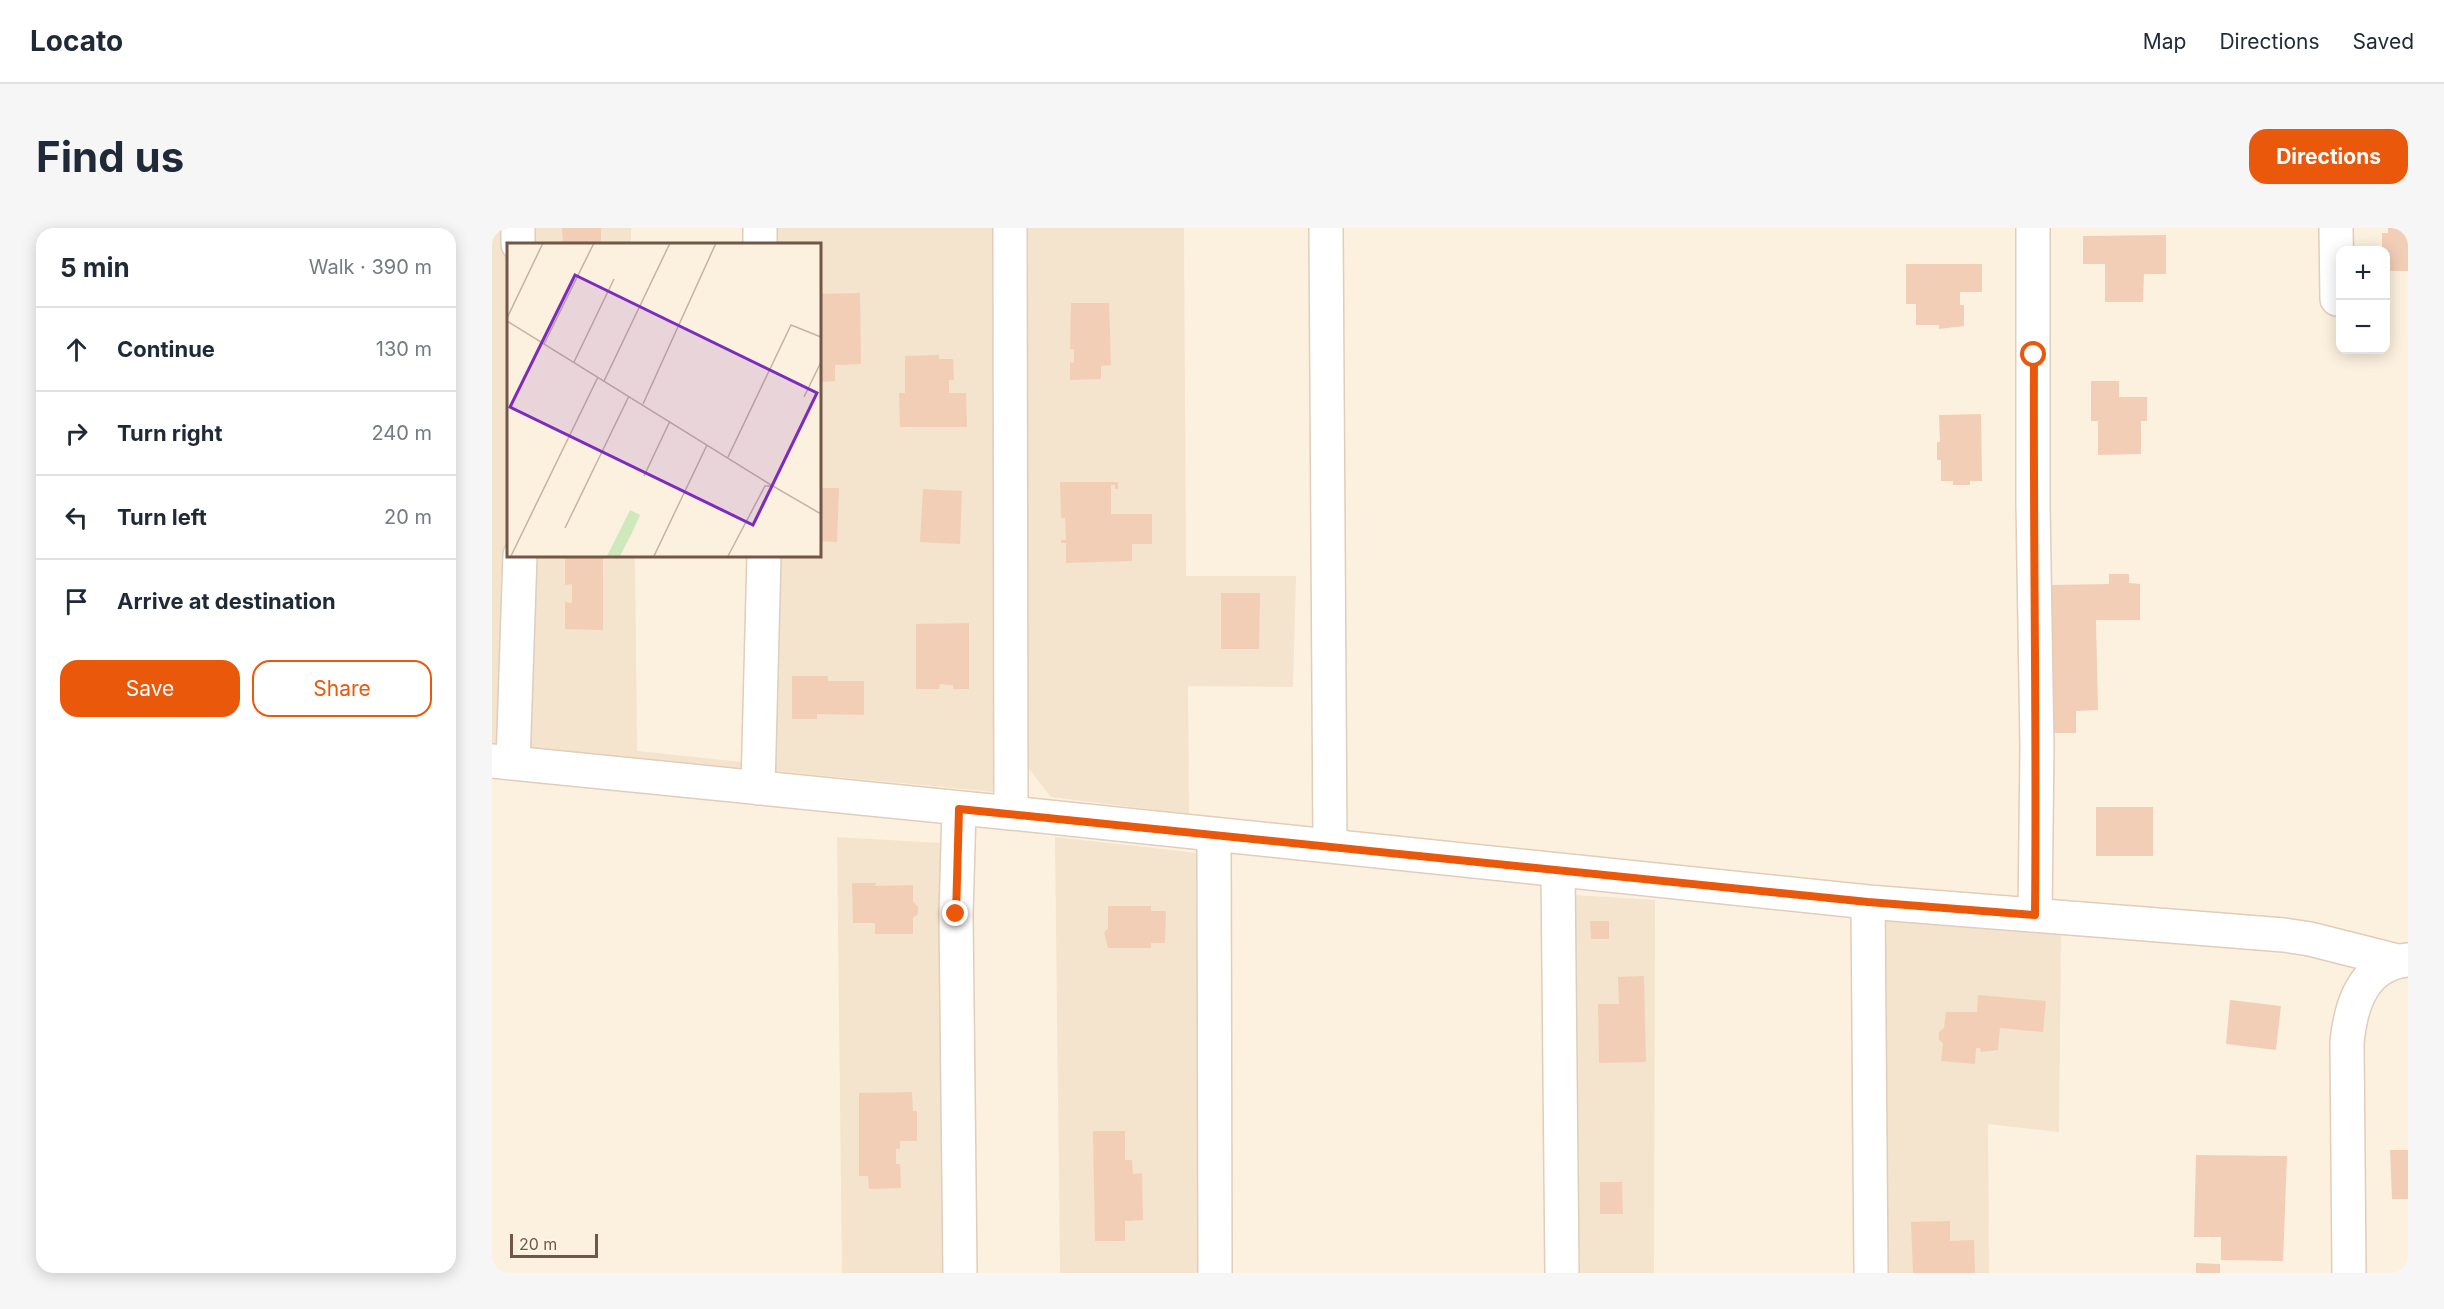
<!DOCTYPE html>
<meta charset="utf-8">
<style>
:root{--surface:#fff;--page:#f6f6f7;--text:#1f2937;--muted:#747a83;--line:#e0e1e3;--accent:#ea580c}
body{margin:0;font-family:Inter,sans-serif;background:var(--page);color:var(--text)}
.controls{position:absolute;right:18px;top:18px;display:grid;overflow:hidden;border-radius:12px;box-shadow:0 3px 15px #0003}
.controls button{width:54px;height:54px;display:grid;place-items:center;padding:0;border:0;border-bottom:2px solid var(--line);background:var(--surface);color:var(--text);font:30px sans-serif}
.scale{position:absolute;left:18px;bottom:15px;width:88px;box-sizing:border-box;padding-left:6px;border:3px solid #725747;border-top:0;font-size:16px;line-height:21px;white-space:nowrap;color:#725747;-webkit-text-stroke:4px #fff5e5;paint-order:stroke}
.stop{position:absolute;width:18px;height:18px;margin:-14px;border:4px solid #ea580c;border-radius:50%;background:#fff}
.stop.end{background:#ea580c;border-color:#fff;box-shadow:0 2px 6px #0008}
.list{margin:0;padding:0;list-style:none}
h2{display:flex;justify-content:space-between;align-items:center;height:78px;margin:0;padding:0 24px;font-size:26px}
h2 small{font-size:20px;font-weight:400;color:var(--muted)}
.list li{display:grid;grid-template-columns:39px 1fr auto;gap:18px;align-items:center;box-sizing:border-box;height:84px;padding:0 24px;border-top:2px solid var(--line)}
.list b{display:block;font-size:22px;white-space:nowrap}
.list em{font-size:20px;font-style:normal;color:var(--muted)}
.actions{display:flex;gap:12px;padding:18px 24px}
.actions a{flex:1;padding:14px 0;border:2px solid var(--accent);border-radius:18px;text-align:center;font-size:21px;color:var(--accent)}
.actions .main{background:var(--accent);color:#fff}
.icon{flex:none;width:33px;height:33px;fill:none;stroke:currentColor;stroke-width:2;stroke-linecap:round;stroke-linejoin:round}
.map{position:relative;flex:none;width:1916px;height:1045px;overflow:hidden;border-radius:18px}
header{display:flex;align-items:center;gap:36px;box-sizing:border-box;height:84px;padding:0 30px;background:var(--surface);border-bottom:2px solid var(--line)}
header strong{font-size:28px}
nav{display:flex;gap:33px;margin-inline-start:auto;font-size:21px}
.intro{display:flex;align-items:center;justify-content:space-between;box-sizing:border-box;height:144px;padding:0 36px}
h1{margin:0;font-size:42px}
.button{padding:15px 27px;border-radius:18px;background:var(--accent);color:#fff;font-size:21px;font-weight:700}
main{display:flex;gap:36px;padding:0 36px}
aside{flex:1;background:var(--surface);border-radius:18px;box-shadow:0 3px 15px #0003}
.map>svg:first-child{display:block}
.residential{fill:#f4e3cd}
.building{fill:#f2ceb6}
.lines{fill:none;stroke-linecap:round;stroke-linejoin:round}
.minor-casing{stroke:#e0cdbb;stroke-width:36}
.minor{stroke:#fff;stroke-width:33}
.route{stroke:#ea580c;stroke-width:8}
.inset-road{fill:none;stroke:#c5b3a2;stroke-width:1.5}
.view{fill:#7b2cbf;fill-opacity:0.15;stroke:#7b2cbf;stroke-width:3}
.inset-edge{fill:none;stroke:#725747;stroke-width:3}
</style>
<header>
<strong>Locato</strong>
<nav><a>Map</a><a>Directions</a><a>Saved</a></nav>
</header>
<div class="intro"><h1>Find us</h1><a class="button">Directions</a></div>
<main>
<aside>
<h2>5 min<small>Walk · 390 m</small></h2>
<ul class="list">
<li><svg class="icon" aria-label="ahead" viewBox="0 0 24 24"><path d="M12 20V5M6 11l6-6 6 6"/></svg><div><b>Continue</b></div><em>130 m</em></li>
<li><svg class="icon" aria-label="right" viewBox="0 0 24 24"><path d="M7 20v-9h11M14 6l5 5-5 5"/></svg><div><b>Turn right</b></div><em>240 m</em></li>
<li><svg class="icon" aria-label="left" viewBox="0 0 24 24"><path d="M17 20v-9H6M10 6l-5 5 5 5"/></svg><div><b>Turn left</b></div><em>20 m</em></li>
<li><svg class="icon" aria-label="arrive" viewBox="0 0 24 24"><path d="M6 21V4h12l-3 4 3 4H6"/></svg><div><b>Arrive at destination</b></div></li>
</ul>
<div class="actions"><a class="main">Save</a><a>Share</a></div>
</aside>
<div class="map">
<svg width="1916" height="1045" viewBox="0 0 1916 1045">
<rect width="100%" height="100%" fill="#fcf1de"/>
<path class="residential" d="M0,0H139V16H16V327H143L145,523L260,535V327H327V16H259V0H500L504,564L0,516Z
M532,0H692L694,348H804L801,459L696,458L697,586L559,569L537,541Z
M345,609L448,615L453,1045H350Z
M563,609L732,628L735,1045H568Z
M1082,667L1163,672L1162,1045H1082Z
M1363,687L1569,707L1567,904L1496,896L1497,1045H1371Z"/>
<path class="building" d="M70,0H109V16H71Z
M1896,0H1916V43H1894V22H1890V5H1896Z
M1674,7V46H1652L1651,74H1613V36H1591V8Z
M1414,36H1490V64H1468V77H1472V98L1447,101V97H1424V76H1414Z
M368,65L369,136L343,137V153L327,154V66Z
M579,75H617L619,137L609,138V151L578,152V134L582,135V121H578Z
M447,127V131H461L462,152H457V165H474L475,199H408L407,165H413V128Z
M1599,153H1627V169H1655V193H1649V226L1606,227V193H1599Z
M1489,186L1490,253H1478V257H1461V253H1449V232H1445V214H1448L1447,187Z
M568,254H626V261H623V257H619V286H660V316H640V333L574,335V315H569V312H574L573,290H569Z
M327,260H347L345,314L327,313Z
M431,261L470,263L468,316L428,314Z
M73,327L111,328V402L73,401V374L80,375V356L73,357Z
M1617,346H1637V355L1648,356V392H1604L1606,482L1584,483V505H1561L1559,357L1617,356Z
M729,365H768L767,421H729Z
M477,395V461H461V457L448,456L447,461H424V396Z
M300,448H336V453H372V487L325,486V491H300Z
M1604,579H1661V628H1604Z
M360,655H384L383,658L421,657V673L426,679V686L421,690V706H383V695H361Z
M616,678H659V683H674L673,715H659V720H616L612,704L616,701Z
M1098,693H1117V711H1099Z
M1152,748L1154,834L1107,835L1106,776H1127L1126,749Z
M1486,767L1554,773L1551,804L1508,800L1506,822L1489,824L1488,820H1484L1483,836L1449,833L1451,816L1447,811V804L1452,800L1454,784H1485Z
M1738,772L1789,778L1784,822L1734,816Z
M420,864L421,883H425V913H408V921H404V936H408L409,960L377,961L376,948H367V865Z
M601,903H633V932H640L641,946L650,945L651,992L633,993V1013H603Z
M1898,922H1916V971H1900Z
M1704,927L1795,928L1791,1033L1729,1032V1009H1702Z
M1108,954H1130L1131,986H1108Z
M1458,993V1013L1482,1012L1483,1045H1421L1419,994Z
M1704,1035L1728,1036V1045H1704Z"/>
<g class="lines">
<g class="minor-casing">
<path id="minor" d="M26,0V16
M268,0V16
M518,0L519,585
M834,0L838,618
M1541,0V276L1545,519L1543,687
M1844,0L1845,71
M0,533L519,585L1376,674L1792,707L1818,711L1905,733
M21,535L28,327
M266,560L272,327
M467,581L464,686L468,1045
M722,606L723,1045
M1066,642L1070,1045
M1376,674L1379,1045
M1857,1045L1855,814C1859,775 1872,736 1916,732"/>
</g>
<use href="#minor" class="minor"/>
</g>
<g class="lines">
<path class="route" d="M464,686L467,581L1376,674L1543,687C1545,501 1541,314 1542,127"/>
</g>
<g transform="translate(15 15)">
<rect width="314" height="314" fill="#fcf1de"/>
<path d="M123,267L133,272L125,290L113,313H100Z" fill="#cfe9bd"/>
<path class="inset-road" d="M0,75L36,0M0,78L264,242M37,101L87,0M67,119L107,36M97,138L163,0M297,154L314,119M136,161L209,0M221,214L284,82L314,94M137,233L163,178M58,285L122,153M4,313L91,134M147,313L200,202M221,313L258,243H266L314,271"/>
<path class="view" d="M68,32L310,150L246,282L3,164Z"/>
<rect width="314" height="314" class="inset-edge"/>
</g>
</svg>
<div class="controls">
<button>+</button>
<button>−</button>
</div>
<div class="scale">20 m</div>
<div class="stop" style="left:1542px;top:127px"></div>
<div class="stop end" style="left:464px;top:686px"></div>
</div>
</main>
